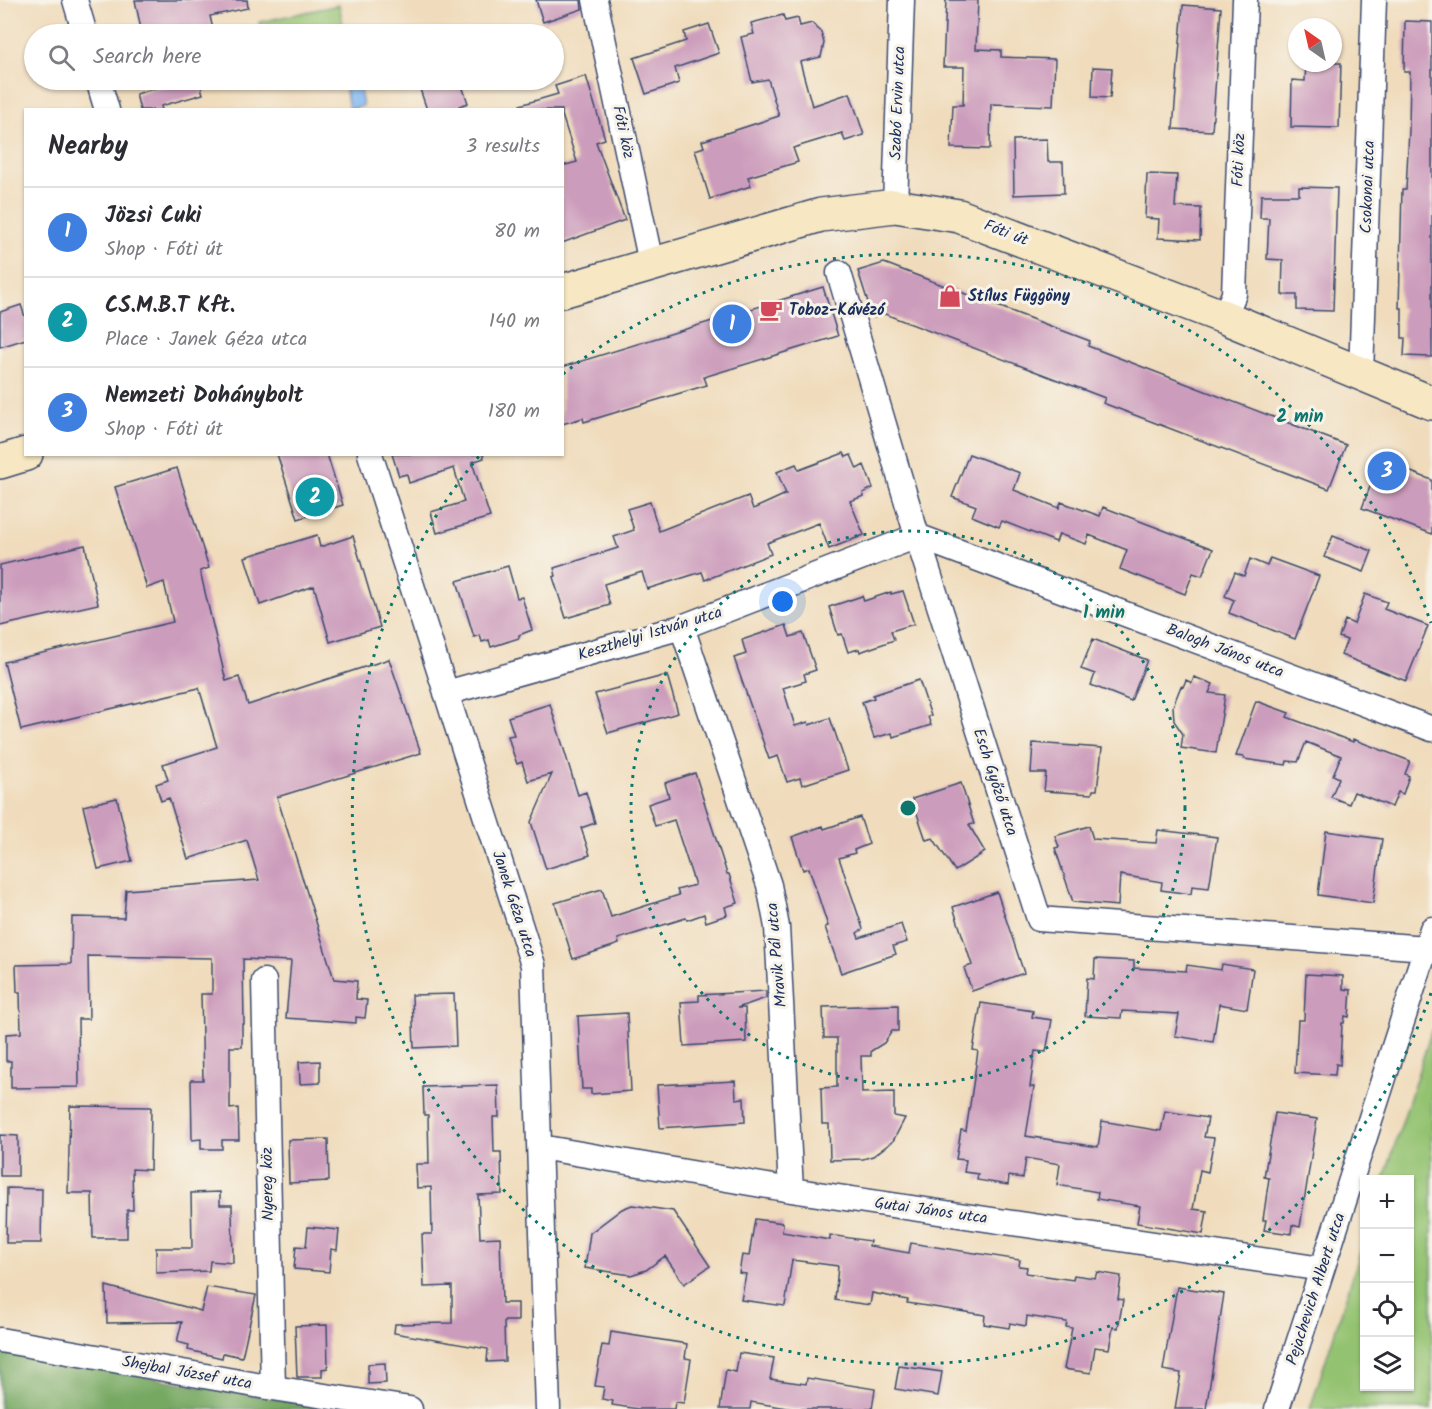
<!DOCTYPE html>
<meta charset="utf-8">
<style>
:root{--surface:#fff;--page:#f7f7f7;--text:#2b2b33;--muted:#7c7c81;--line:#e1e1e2;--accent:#ea580c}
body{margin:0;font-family:Kalam,sans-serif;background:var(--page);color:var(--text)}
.controls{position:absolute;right:18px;bottom:18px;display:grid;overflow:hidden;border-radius:0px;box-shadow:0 2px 4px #0004}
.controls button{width:54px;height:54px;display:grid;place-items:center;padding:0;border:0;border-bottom:2px solid var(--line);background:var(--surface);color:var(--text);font:30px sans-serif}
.compass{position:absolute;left:1288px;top:18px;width:54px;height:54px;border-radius:50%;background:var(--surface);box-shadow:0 2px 4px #0004;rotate:326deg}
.you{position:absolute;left:783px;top:602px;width:21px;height:21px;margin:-15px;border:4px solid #fff;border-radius:50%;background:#1a73e8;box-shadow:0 0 0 9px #1a73e833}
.badge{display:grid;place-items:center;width:39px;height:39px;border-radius:50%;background:var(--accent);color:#fff;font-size:20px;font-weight:700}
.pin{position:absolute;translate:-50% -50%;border:3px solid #fff;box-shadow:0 2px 6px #0006}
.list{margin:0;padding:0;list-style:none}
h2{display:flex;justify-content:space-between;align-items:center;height:78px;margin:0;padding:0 24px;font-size:26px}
h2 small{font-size:20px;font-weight:400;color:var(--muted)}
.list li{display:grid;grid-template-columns:39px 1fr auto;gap:18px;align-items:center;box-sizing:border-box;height:90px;padding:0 24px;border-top:2px solid var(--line)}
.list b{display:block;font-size:22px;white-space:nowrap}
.list p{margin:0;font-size:20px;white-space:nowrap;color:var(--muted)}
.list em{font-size:20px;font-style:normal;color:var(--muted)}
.icon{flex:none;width:33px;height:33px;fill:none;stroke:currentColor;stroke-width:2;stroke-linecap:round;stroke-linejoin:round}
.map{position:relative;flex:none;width:1432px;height:1409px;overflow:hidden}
.search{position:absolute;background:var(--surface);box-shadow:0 2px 4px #0004;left:24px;top:24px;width:540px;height:66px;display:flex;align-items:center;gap:15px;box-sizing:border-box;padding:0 21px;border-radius:33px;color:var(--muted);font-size:22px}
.panel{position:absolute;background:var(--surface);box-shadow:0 2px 4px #0004;left:24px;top:108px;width:540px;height:348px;border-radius:0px}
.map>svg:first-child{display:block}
.green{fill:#93c270;stroke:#577867;stroke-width:1.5}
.forest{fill:#76a862;stroke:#486c60;stroke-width:1.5}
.water{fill:#83b9f2;stroke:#4f74a8;stroke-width:1.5}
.building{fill:#cc9cbc}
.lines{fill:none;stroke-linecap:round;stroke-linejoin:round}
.street-casing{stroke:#3b496c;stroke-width:27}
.secondary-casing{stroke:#3b496c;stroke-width:36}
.street{stroke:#fff;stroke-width:24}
.secondary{stroke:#f7e8c3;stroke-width:33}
.ring{fill:none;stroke:#0f766e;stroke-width:3;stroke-dasharray:3 6}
.labels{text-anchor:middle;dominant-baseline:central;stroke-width:6;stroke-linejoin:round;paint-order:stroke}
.street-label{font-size:16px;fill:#1b2f5e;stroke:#f7f3e8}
.poi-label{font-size:16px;font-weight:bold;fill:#1b2f5e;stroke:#f7f3e8;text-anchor:start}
.centre{fill:#0f766e;stroke:#f7f3e8;stroke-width:3}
.ring-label{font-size:18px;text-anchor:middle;font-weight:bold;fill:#0f766e;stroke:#f7f3e8;stroke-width:6;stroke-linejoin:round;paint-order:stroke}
</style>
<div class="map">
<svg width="1432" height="1409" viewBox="0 0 1432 1409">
<rect width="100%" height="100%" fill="#f7f3e8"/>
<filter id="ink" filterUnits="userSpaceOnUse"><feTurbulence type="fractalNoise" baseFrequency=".0167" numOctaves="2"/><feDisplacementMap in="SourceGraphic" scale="12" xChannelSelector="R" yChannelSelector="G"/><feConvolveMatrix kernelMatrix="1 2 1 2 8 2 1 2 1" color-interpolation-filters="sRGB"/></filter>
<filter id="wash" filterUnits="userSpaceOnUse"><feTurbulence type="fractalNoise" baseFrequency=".008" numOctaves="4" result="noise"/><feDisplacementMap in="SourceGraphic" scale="24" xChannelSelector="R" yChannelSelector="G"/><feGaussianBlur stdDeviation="1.35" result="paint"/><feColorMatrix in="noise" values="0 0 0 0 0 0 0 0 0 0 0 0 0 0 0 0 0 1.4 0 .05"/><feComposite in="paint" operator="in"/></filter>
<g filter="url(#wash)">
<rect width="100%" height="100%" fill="#f0dcbc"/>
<path class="green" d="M339,5L345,34H262L259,22Z
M1432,1029V1409H1310L1364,1241V1386H1410V1180L1384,1179Z"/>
<path class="forest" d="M0,1351L332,1409H0Z"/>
<path class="water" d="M344,80H358L363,106L349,109Z"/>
<g id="blocks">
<path class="building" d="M135,0H247L248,8L210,16L214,34H142Z
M536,0H581L582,9L543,22Z
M946,0H978L976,49L1001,50V57L1055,59L1053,106L991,104L990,149L951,148L953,105H963L964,67H943Z
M1183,5L1221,8L1212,131L1173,129Z
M783,15L785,21L798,18L800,26L812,23L821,32L824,43L821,57L800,62L812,106L850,93L864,135L845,141L842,133L793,148L798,162L748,177L751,186L710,199L695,150L704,147L702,141L779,116L768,79L752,82L741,37L754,34L751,23Z
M1405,21L1432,22V357L1404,356L1405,338H1402V308H1399L1402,190H1406L1409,130L1410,72H1404Z
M709,24L719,53L675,68L679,83L646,94L634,58L686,41L684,32Z
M1306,63H1341L1339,128L1291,127L1292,80L1305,81Z
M1093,67L1112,68L1110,98L1092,97Z
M586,76L605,139L596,142L625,220L562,243V166L577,162L562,115V110H521L520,105L558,94L555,86Z
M184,80H199L203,94L161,106L162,110H140L136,94Z
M417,80H460L468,103L459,106L460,110H427Z
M1047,139L1048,162H1063L1064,193L1014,195L1013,140Z
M1147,174L1177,175L1175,207L1201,208L1200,240L1158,238L1159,219L1145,218Z
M1299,187L1337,188L1333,311L1297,310V295H1282L1283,260L1267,259L1269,218H1260L1261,195H1299Z
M884,263L1090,341L1088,346L1346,445L1329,489L1103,403L1105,398L885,314L873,318L858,271Z
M823,287L838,336L704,377L707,385L584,422L583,418L562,424V367Z
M21,305L26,320V339L0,347V312Z
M844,453L846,457L851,455L857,469L864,465L873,488L863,493L864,496L850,501L864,535L829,549L819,523L767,543L771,554L705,580L702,572L647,589L642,572L604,584L610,605L566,618L553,577L556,576L554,568L618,548L614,537L634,530L627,509L650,502L659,531L748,496L753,509L786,494L777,472L796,464L799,470Z
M277,454H327L343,505L298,519Z
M392,454H483L484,458L472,462L490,517L437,533L431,512L464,502L454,468L409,483L407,474L399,476Z
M969,454L1020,473L1014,490L1059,508L1061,502L1100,516L1103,507L1213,549L1202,576L1193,573L1185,594L1120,569L1127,550L1089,535L1086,544L1059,534L1056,542L1002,521L999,527L972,516L976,506L952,497Z
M1380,460L1432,480V534L1362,508Z
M177,468L209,568L200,571L226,681L239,677L248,705L389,659L421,753L277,797L334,979L357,981L356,999L367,1000L365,1018L356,1017V1023L286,1018L291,961L243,959L244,1024H242V1047H230V1109L238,1108L239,1140H222V1149H201V1139L192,1140L191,1080H203L201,994H212V958L88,956L89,1019H78L79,1087L11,1088V1061H6V1034L21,1033L20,992H17L16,965L71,964L72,917L124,918L126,890L259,880L247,840L188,859L169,798L161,801L156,784L168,780L163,764L217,747L199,688L21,730L4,662L173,622L164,582L147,588L115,487Z
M317,535L320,547L353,536L380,627L330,642L314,586L260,605L245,557Z
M1333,536L1372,551L1364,572L1324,557Z
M85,545L98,604L0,626V565Z
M1270,558L1319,576L1295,639L1229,613L1234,600L1225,596L1235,572L1244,576L1250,559L1267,566Z
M508,566L517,598L522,597L532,630L519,635V638L491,647L489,640L482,642L480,635L474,637L457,581Z
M903,591L914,624L891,631L894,640L860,652L859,649L848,652L842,634L838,635L829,607L862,596L864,601L891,592V594Z
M1365,594L1387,602L1384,609L1428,626L1406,681L1341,655L1347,640L1339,637L1345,620L1354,624Z
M786,625L790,637L803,633L816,670L804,674L806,681L783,688L795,726L808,722L809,725L830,718L848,770L802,785L800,778L787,782L778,756L769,759L734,658L746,654L742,640Z
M1093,639L1147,660L1131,701L1091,685L1095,674L1081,669Z
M667,675L678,713L608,733L595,694Z
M1194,677L1213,684L1209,693L1225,695L1216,753L1181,748L1183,734L1174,721L1173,706L1181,686L1183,687L1186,680L1192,683Z
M919,680L931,716L928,717L931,725L893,737L892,733L874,738L862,702L874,698L873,695Z
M1256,701L1289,713L1287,717L1353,742V739L1410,761L1405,774L1409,776L1403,794L1398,792L1392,807L1354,792L1349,804L1331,797L1339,778L1333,775L1341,756L1306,742L1298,762L1287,761L1286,765L1244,759V757L1236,756Z
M550,704L578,795L586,792L595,823L581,828L590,855L546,869L531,822L552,774L528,781L522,762L517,764L512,750L508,736L514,735L508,717Z
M1033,743L1102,748L1097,790H1093L1092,794L1044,791L1046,773H1031Z
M695,773L727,874H729L738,903L725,907L727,915L706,922L704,914L687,920L686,918L618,939L619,944L573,959L555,903L602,889L611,917L679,895L677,890L695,885L674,820L655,826L648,804L669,797L665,783Z
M961,783L974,824L969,825L985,852L955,871L933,838L926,840L912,799Z
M117,798L132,861L98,869L83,806Z
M860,817L869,844L854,850L855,853L839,858L863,929L857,933L859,938L901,924L907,942L893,946L896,954L841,973L825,927L828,926L809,868L803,870L792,837L823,826L824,829Z
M1089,826L1093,839L1156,843L1158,830L1217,837L1209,888L1192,886L1191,894L1161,890L1162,882L1120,875L1118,906L1073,902L1055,848L1059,847L1055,836Z
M1326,831L1382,839L1373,903L1318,895Z
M997,892L1024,973L972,991L964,968L972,965L953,907Z
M1095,959L1134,961V968L1186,971L1187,965L1221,970L1222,964L1253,969L1247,1009L1219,1004L1213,1042L1175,1036L1179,1014L1122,1011L1121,1018L1085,1016L1087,978L1094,979Z
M1306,974L1343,976V989L1351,990L1349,1017L1345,1016L1344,1023H1342L1340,1065L1336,1064L1335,1075L1295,1073L1298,1020H1304Z
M766,991V998L737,1008H745L746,1042L684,1046L681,1002L699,1001V995Z
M454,994L456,1046L414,1048L412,995Z
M981,1003L1033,1011L1032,1017L1052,1020L1046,1052L1035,1051L1030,1087H1034L1026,1136L1098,1147L1102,1121L1161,1131L1165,1111L1208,1118L1204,1137L1214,1138L1208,1172L1200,1170L1193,1209L1207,1211L1203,1234L1137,1223L1140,1206L1097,1199L1098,1192L1057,1185L1060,1164L1026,1158L1023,1178L1009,1176L1008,1185L977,1180L978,1174L964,1172L966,1160L956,1159L961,1130L966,1131L978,1051L973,1050Z
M898,1005V1031H892L884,1043L871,1051V1056H861L862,1093L894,1092V1116L905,1118L893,1141L873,1156L863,1159L830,1160L829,1124H822L821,1088L837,1087V1038H824L823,1007Z
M627,1013L631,1091L591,1094V1089H582L578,1016Z
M320,1061V1083L300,1084L299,1062Z
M735,1081L736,1099L744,1098L745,1122L660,1128L657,1085Z
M498,1085L499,1117H493L494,1152H501L502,1194L478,1195L480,1238L500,1237L502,1303H518V1321H504L505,1361L487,1362L488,1349L394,1333L395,1324L452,1323V1286L424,1287L422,1234H432L431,1187L417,1188L416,1164H429L428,1115H424L423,1087Z
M70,1106L151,1107L150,1170L132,1169L133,1210H127V1238H93L92,1193H68Z
M1275,1113L1317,1119L1300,1227L1292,1225L1291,1234L1264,1230L1266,1220H1263L1269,1178L1264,1177Z
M0,1135L18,1136V1176H0Z
M328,1139L329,1181L289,1183L288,1140Z
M7,1188L42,1189L41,1243H6Z
M220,1192V1205H232L233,1263L210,1261L209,1271L156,1273V1248H192L191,1193Z
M632,1205L673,1211L710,1266L684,1284L665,1256L646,1270L631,1275L585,1268L590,1233L622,1209Z
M755,1219L783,1223L782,1232L830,1240V1235L870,1241L869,1246L909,1253L911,1243L1020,1260L1019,1266L1027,1267L1026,1273L1073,1280L1074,1275L1095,1278L1097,1272L1121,1276L1118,1299L1123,1300L1118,1328L1113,1327L1109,1349L1095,1347L1091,1373L1064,1369L1072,1328L1066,1327L1067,1322L1027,1316L1026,1326L1010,1323L1009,1328L984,1324L985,1315L907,1303L908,1300L872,1293L870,1305L835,1300L838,1266L792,1260L785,1306L741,1300L746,1274L739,1273L742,1255L749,1256Z
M308,1227L339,1230L337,1250L331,1249L329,1272L294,1269L296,1246L306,1247Z
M106,1286L201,1311L207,1287L256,1295L242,1357L223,1353L222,1358L188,1350L189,1345L177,1342L182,1322L107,1323Z
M1177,1287L1224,1294L1206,1409H1175L1181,1373L1163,1370Z
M327,1325L328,1368L322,1369V1377H297L295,1326Z
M611,1332L687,1344L685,1358L691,1359L684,1403L675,1402L674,1409H638L612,1405L613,1401L602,1399L604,1387L595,1386L602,1345L609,1346Z
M739,1353L774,1358L770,1379L806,1384L807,1378L875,1389L872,1409H794L751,1402L750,1409H720L726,1370L736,1372Z
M385,1363L386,1383L368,1384V1364Z
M899,1366L942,1372L938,1396L895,1389Z"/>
</g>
</g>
<g filter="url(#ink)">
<use href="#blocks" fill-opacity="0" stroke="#3b496c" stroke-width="1.5"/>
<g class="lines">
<g class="street-casing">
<path id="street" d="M75,0L85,34
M595,0L651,263
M98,80L107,110
M895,206L902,0
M839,273L917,536L1039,919L1426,948
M1224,317L1234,294L1245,0
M1361,374L1374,0
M370,454L533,965L548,1409
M682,627L769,885L777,927L791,1190
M446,693L682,627L917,536L1432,729
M264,981L273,1388
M540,1147L791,1190L1322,1269
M0,1340L273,1388L410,1409
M1277,1409L1432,929"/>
</g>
<g class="secondary-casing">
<path id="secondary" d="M562,291L821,215L895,206L959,216L1224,317L1432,403
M0,462L26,454"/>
</g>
<use href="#street" class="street"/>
<use href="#secondary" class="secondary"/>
</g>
</g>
<g class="ring">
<circle cx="908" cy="808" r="277"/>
<path d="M1431 993A555 555 0 1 1 480 455M563 374A555 555 0 0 1 1431 623"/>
</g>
<defs>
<g id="shop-bare" transform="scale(1.8)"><path d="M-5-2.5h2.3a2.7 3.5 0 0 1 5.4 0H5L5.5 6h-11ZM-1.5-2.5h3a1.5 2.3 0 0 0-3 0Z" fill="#d1495b" stroke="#f7f3e8" stroke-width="2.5" paint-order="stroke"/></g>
<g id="cafe-bare" transform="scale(1.8)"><path d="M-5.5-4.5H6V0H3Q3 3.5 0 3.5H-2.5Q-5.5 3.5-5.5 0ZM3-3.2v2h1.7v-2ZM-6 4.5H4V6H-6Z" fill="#d1495b" stroke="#f7f3e8" stroke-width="2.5" paint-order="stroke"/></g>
</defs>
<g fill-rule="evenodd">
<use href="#shop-bare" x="950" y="296"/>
<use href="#cafe-bare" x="771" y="310"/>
</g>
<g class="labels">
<g class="street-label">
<text transform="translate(898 103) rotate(-88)">Szabó Ervin utca</text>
<text transform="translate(623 132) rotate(78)">Fóti köz</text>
<text transform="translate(1239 160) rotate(-88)">Fóti köz</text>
<text transform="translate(1368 187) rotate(-88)">Csokonai utca</text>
<text transform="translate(1006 233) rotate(21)">Fóti út</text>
<text transform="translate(650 634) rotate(-17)">Keszthelyi István utca</text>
<text transform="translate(1225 651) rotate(21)">Balogh János utca</text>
<text transform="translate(995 782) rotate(72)">Esch Győző utca</text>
<text transform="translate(514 904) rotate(72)">Janek Géza utca</text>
<text transform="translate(777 955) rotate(-95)">Mravik Pál utca</text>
<text transform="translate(268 1184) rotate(-91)">Nyereg köz</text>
<text transform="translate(931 1211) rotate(8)">Gutai János utca</text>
<text transform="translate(1316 1289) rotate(-72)">Pejachevich Albert utca</text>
<text transform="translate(187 1373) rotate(10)">Shejbal József utca</text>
</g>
<g class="poi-label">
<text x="968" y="296">Stílus Függöny</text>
<text x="789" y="310">Toboz-Kávézó</text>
</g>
</g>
<circle cx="908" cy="808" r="9" class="centre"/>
<g class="ring-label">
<text x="1300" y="422">2 min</text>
<text x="1104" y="618">1 min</text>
</g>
</svg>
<div class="controls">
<button>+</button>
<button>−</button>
<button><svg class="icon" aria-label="locate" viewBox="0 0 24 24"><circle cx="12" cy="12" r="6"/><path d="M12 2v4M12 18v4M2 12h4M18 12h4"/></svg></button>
<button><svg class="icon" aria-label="layers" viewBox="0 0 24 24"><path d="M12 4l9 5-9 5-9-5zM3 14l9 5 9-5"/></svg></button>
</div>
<svg class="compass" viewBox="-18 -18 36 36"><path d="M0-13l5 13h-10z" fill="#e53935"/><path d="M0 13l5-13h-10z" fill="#7c7c81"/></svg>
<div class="you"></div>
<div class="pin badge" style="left:732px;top:324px;background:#3f7fe0">1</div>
<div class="pin badge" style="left:315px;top:497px;background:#0f9aa8">2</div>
<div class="pin badge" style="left:1387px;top:471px;background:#3f7fe0">3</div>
<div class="search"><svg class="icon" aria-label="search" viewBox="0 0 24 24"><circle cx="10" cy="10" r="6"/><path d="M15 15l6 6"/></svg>Search here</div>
<section class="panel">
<h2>Nearby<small>3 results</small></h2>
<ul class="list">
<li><span class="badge" style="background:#3f7fe0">1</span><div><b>Jözsi Cuki</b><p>Shop · Fóti út</p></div><em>80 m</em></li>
<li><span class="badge" style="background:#0f9aa8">2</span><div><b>CS.M.B.T Kft.</b><p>Place · Janek Géza utca</p></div><em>140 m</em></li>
<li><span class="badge" style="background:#3f7fe0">3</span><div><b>Nemzeti Dohánybolt</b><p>Shop · Fóti út</p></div><em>180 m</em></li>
</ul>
</section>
</div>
